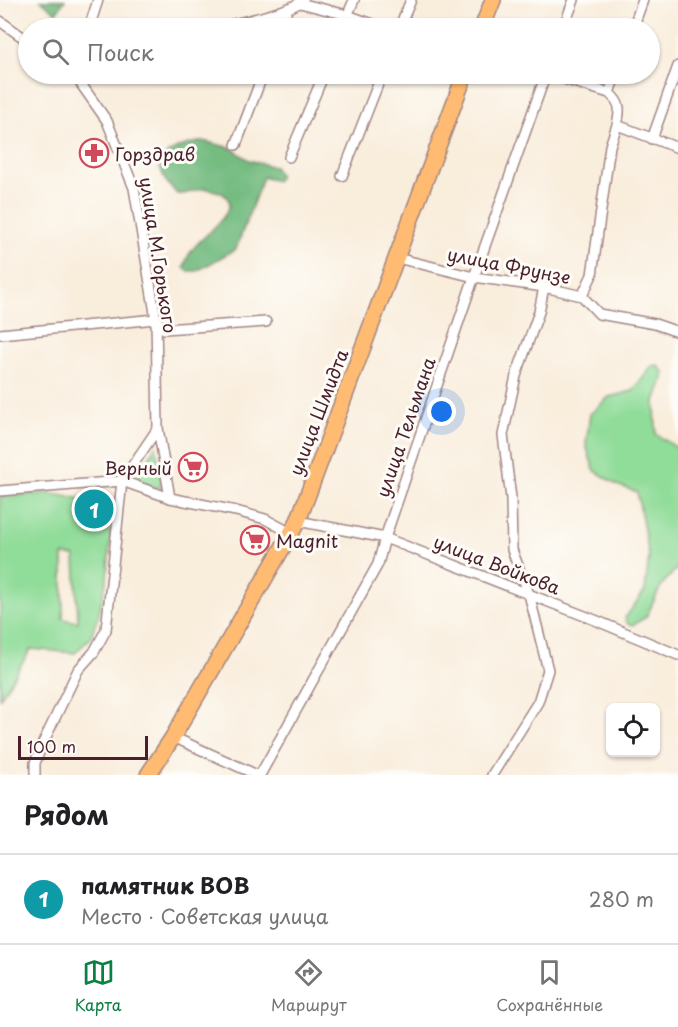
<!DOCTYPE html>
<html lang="ru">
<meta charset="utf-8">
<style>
:root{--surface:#fff;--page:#f2f2f2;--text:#202124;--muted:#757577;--line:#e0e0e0;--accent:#0b8043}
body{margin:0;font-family:"Playpen Sans",sans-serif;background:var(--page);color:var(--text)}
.controls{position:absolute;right:18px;bottom:18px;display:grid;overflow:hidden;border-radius:9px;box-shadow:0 2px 4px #0004}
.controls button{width:54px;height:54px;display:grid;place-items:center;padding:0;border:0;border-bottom:2px solid var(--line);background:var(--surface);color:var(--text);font:30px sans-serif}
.scale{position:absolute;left:18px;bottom:15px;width:130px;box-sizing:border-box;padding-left:6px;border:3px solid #4a1f2b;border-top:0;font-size:16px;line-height:21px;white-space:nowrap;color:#4a1f2b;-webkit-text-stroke:4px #fdfcf7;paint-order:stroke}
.you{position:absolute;left:442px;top:412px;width:21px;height:21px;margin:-15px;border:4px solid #fff;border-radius:50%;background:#1a73e8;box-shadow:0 0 0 9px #1a73e833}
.badge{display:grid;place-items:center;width:39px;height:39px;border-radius:50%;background:var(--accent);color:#fff;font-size:20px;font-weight:700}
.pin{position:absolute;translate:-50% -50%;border:3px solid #fff;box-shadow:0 2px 6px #0006}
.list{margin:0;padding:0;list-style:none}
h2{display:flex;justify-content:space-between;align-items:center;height:78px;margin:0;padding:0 24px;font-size:26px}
h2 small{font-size:20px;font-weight:400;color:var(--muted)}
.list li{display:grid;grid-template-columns:39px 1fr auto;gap:18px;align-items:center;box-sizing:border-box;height:90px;padding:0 24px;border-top:2px solid var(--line)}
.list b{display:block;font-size:22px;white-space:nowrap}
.list p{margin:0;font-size:20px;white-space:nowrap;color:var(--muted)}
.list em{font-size:20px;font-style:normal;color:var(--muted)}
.icon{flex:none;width:33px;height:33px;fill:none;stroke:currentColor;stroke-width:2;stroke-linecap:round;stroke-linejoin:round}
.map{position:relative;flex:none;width:678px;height:775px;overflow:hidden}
.search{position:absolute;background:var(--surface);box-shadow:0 2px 4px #0004;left:18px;right:18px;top:18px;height:66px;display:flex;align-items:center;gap:15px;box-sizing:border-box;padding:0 21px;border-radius:33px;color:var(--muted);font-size:22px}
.sheet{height:168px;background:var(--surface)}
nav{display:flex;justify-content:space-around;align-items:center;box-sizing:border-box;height:84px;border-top:2px solid var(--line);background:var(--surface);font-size:16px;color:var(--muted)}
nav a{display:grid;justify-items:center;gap:3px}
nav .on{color:var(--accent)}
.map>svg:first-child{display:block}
.green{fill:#90dc99;stroke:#6d7e62;stroke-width:1.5;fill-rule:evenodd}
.forest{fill:#74bc81;stroke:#5f6e56;stroke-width:1.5}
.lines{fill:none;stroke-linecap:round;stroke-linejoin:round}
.minor-casing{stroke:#a28684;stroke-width:12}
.primary-casing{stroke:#a28684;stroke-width:18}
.minor{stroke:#fff;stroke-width:9}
.primary{stroke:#ffbb71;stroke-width:15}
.labels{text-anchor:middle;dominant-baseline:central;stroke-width:6;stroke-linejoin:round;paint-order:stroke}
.poi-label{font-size:18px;fill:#4a1f2b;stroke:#fdfcf7;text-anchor:start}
.street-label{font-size:18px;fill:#4a1f2b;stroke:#fdfcf7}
</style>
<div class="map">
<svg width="678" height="775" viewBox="0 0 678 775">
<rect width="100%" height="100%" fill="#fdfcf7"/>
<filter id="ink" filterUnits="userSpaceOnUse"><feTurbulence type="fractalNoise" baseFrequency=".0167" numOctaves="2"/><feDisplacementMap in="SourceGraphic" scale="12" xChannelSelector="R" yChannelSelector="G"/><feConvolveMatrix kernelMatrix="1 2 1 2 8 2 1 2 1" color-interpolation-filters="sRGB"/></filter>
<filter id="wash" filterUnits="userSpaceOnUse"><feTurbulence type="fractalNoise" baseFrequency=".008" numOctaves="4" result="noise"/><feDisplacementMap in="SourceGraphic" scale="24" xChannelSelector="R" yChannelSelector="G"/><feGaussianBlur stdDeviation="1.35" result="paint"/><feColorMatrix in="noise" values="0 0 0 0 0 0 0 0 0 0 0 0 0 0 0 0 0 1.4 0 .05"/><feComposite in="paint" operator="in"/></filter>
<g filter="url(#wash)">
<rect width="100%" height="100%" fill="#f9eddc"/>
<path class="green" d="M658,365L665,374L655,401L656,434L678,449V567L661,586L646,617L633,625L627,623L625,618L645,591L649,556L637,492L617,485L594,470L586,445L590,414L609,397L633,391L652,366Z
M156,446L162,488L134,483Z
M46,493L89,500L102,513L111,535L107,578L98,617L90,638L75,653L31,649L0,698V497ZM63,555L75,556L78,622L63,619Z"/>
<path class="forest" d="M41,0H65L56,13Z
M203,141L231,148L249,160L274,167L280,176L276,181L263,177L236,249L197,271H188L184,268C186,259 190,251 197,244C211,230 255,197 208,189C196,187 190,195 177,194L165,180L159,165C166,148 186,145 203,141Z"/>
</g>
<g filter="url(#ink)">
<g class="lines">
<g class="minor-casing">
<path id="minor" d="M300,3L347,15L384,28
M0,21L28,41
M89,28L98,0
M216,28C234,24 291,12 303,0
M280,28L288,8
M342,28L354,0
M399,28L411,0
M402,28L411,24L425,28
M563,28L574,0
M633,28L643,0
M548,74L609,93C622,104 620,110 617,125L678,148
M609,93L616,74
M652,139L678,66
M236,145L263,74
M289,157L324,74
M342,176L382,74
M397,258L474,277L544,287L582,296L599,314L655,324L678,332
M582,296L592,275L610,146L617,125
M0,334L156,319L164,329L266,322
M158,428L170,498
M0,491L122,481L170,498L236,511L265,519L291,533
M298,521L385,538L595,620L678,655
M173,737L257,775
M35,775V763L42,745L78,670L94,652L106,630L122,481L158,428L156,319L134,188L107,121L74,74
M260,775L378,564L385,538L474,277L546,74
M492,775L538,702L548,670L529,594L512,550L511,498L503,435L516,376L539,312L544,287"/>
</g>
<g class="primary-casing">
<path id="primary" d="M482,28L493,0
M148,775L173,737L298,521L465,74"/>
</g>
<use href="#minor" class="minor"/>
<use href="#primary" class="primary"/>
</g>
</g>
<defs>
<g id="pharmacy-ring" transform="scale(1.5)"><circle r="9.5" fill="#fdfcf7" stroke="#d1495b" stroke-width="1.5"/><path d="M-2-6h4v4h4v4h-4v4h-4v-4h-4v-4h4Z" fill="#d1495b"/></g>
<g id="supermarket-ring" transform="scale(1.5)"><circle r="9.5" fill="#fdfcf7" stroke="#d1495b" stroke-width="1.5"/><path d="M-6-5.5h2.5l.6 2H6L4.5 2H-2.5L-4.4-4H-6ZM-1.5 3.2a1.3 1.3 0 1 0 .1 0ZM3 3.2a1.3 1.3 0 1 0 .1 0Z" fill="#d1495b"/></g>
</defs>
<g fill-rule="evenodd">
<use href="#pharmacy-ring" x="94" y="153"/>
<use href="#supermarket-ring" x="193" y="467"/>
<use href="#supermarket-ring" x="255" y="540"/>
</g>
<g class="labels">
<g class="poi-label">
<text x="115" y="153">Горздрав</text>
<text x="172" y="467" text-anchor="end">Верный</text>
<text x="276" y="540">Magnit</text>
</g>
<g class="street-label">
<text transform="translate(159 255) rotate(81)">улица М.Горького</text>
<text transform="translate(509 265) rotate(11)">улица Фрунзе</text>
<text transform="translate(318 412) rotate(-69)">улица Шмидта</text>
<text transform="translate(405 427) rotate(-71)">улица Тельмана</text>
<text transform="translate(497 564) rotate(21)">улица Войкова</text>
</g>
</g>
</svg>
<div class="controls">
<button><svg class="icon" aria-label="locate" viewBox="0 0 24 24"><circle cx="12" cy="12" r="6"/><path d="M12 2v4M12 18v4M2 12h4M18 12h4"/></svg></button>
</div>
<div class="scale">100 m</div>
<div class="you"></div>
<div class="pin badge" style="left:94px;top:509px;background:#0f9aa8">1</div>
<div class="search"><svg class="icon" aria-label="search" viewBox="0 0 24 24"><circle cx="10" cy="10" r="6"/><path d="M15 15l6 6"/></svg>Поиск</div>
</div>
<section class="sheet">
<h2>Рядом<small></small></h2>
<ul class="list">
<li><span class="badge" style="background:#0f9aa8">1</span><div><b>памятник ВОВ</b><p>Место · Советская улица</p></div><em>280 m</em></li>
</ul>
</section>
<nav>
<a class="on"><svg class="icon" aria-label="map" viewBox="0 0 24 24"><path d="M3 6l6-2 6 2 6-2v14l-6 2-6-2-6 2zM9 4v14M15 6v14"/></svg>Карта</a>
<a><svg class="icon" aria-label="directions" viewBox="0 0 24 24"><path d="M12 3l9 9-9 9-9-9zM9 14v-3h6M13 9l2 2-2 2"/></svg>Маршрут</a>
<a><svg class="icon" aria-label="saved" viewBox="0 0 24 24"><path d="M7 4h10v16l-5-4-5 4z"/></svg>Сохранённые</a>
</nav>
